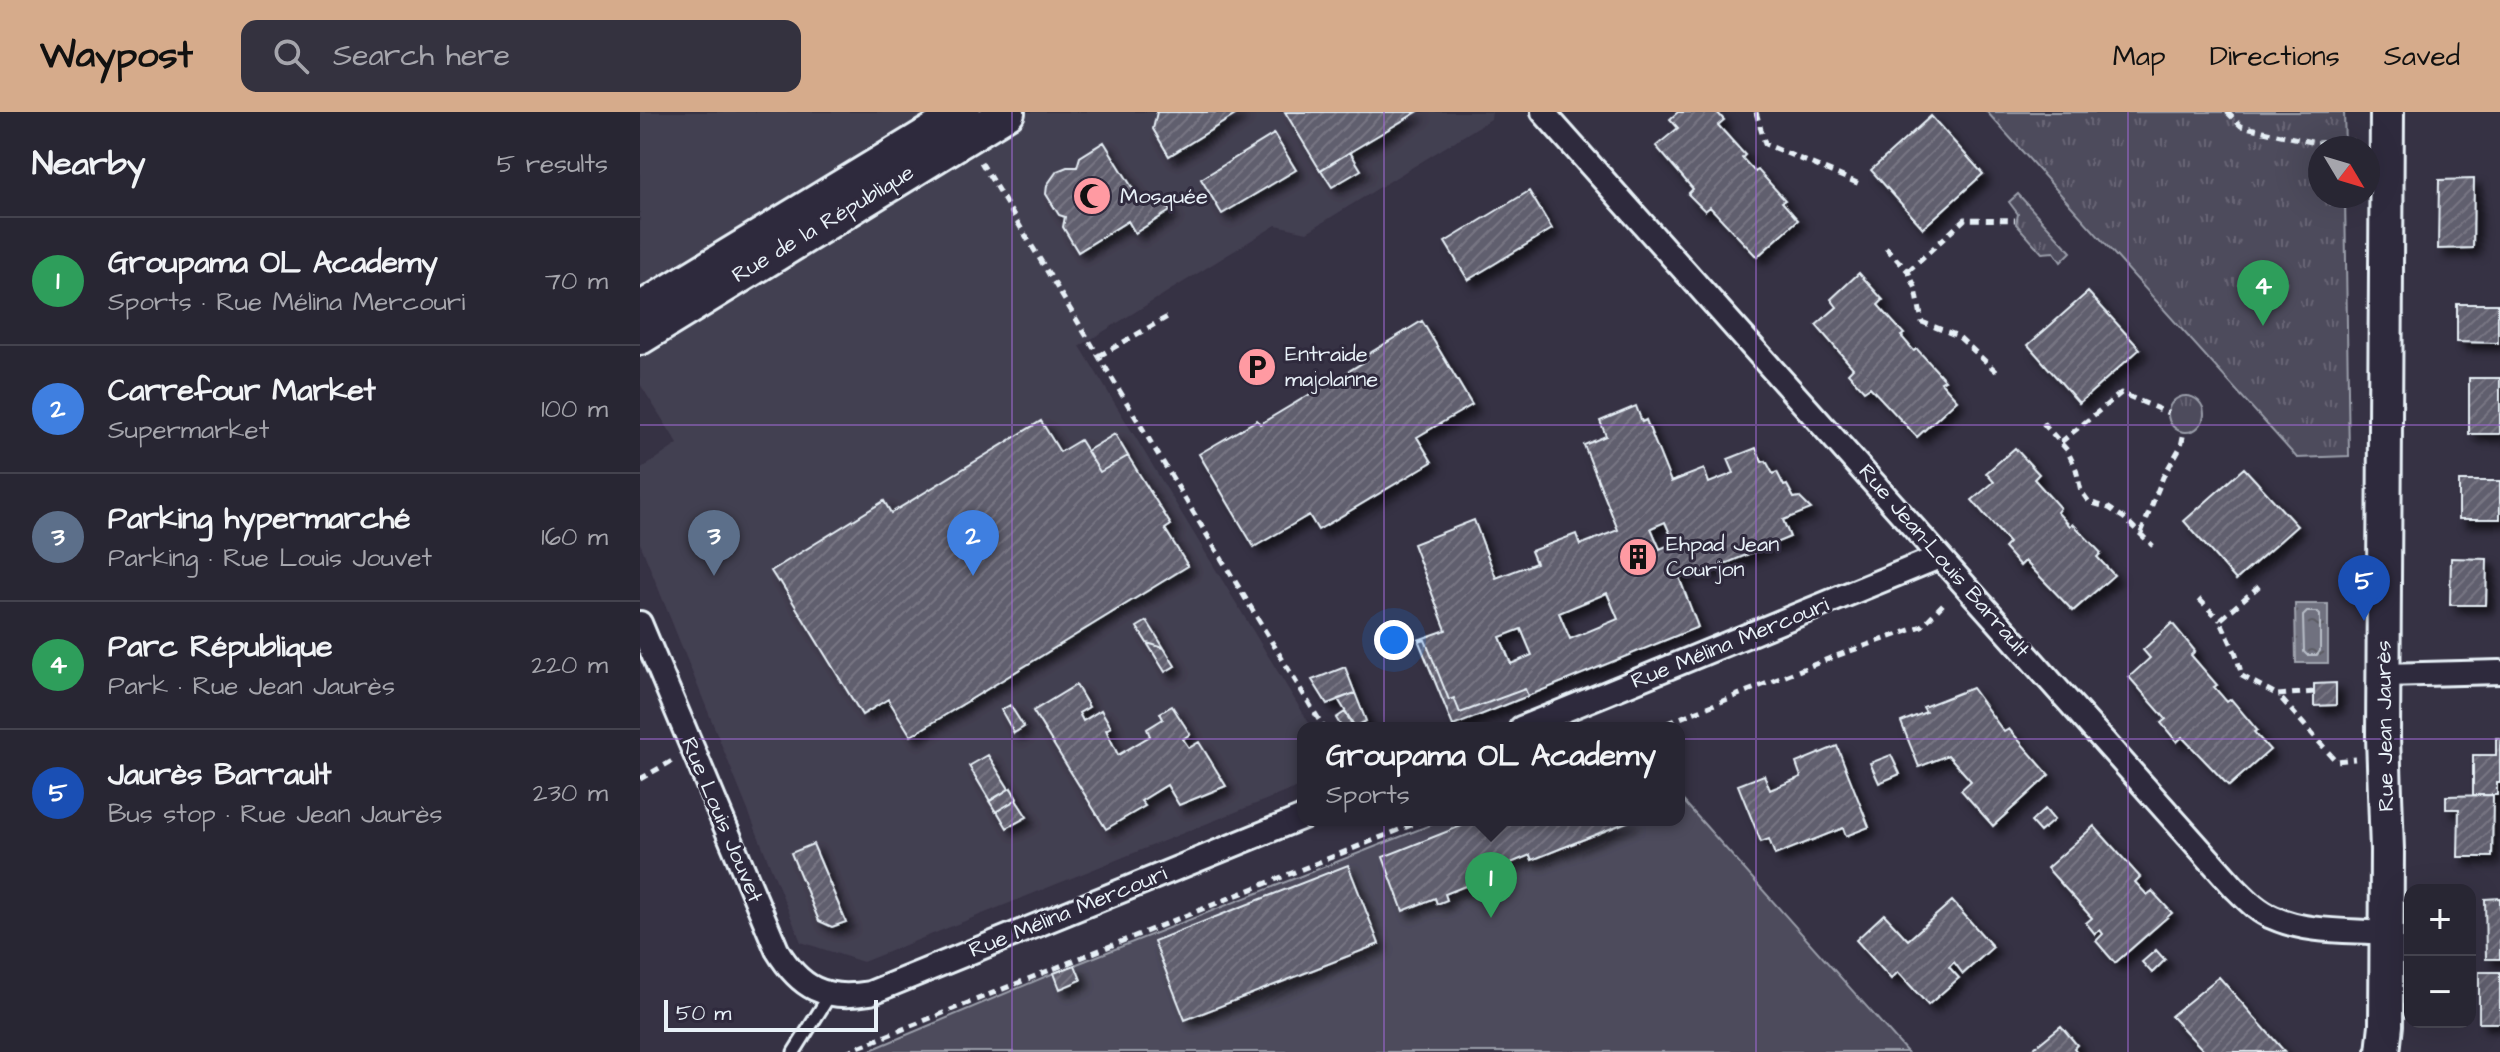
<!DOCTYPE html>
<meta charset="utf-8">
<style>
:root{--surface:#282633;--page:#34323f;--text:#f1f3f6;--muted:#a5a5ac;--line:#44434e;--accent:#d6ab8b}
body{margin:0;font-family:"Architects Daughter",sans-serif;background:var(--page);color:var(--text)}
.controls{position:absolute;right:24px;bottom:24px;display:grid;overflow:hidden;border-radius:16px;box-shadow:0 8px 32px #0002}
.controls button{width:72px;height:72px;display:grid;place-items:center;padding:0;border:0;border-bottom:2px solid var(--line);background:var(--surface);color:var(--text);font:40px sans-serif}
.compass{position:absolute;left:1668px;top:24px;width:72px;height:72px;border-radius:50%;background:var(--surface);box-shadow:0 8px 32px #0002;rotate:128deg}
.scale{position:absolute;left:24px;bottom:20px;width:214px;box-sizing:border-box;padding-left:8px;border:4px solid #e8f1f8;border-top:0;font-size:22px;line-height:28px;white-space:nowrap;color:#e8f1f8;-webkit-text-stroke:6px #2f2a3d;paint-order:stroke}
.you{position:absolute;left:754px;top:528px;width:28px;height:28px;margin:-20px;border:6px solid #fff;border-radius:50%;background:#1a73e8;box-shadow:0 0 0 12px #1a73e833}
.badge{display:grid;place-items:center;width:52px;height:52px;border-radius:50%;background:var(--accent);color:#fff;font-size:26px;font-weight:700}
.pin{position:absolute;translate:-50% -66px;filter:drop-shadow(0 2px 4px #0008)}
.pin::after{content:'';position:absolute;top:42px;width:28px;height:24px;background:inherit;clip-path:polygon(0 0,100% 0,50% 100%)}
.popup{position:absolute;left:657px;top:610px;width:388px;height:104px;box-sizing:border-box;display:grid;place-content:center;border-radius:16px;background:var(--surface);filter:drop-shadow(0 2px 6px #0005);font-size:26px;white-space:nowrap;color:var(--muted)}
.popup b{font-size:30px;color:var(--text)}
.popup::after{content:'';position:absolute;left:50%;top:100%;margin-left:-16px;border:16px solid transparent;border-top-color:var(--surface)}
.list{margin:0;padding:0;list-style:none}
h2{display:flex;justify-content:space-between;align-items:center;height:104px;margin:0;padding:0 32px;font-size:34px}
h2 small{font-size:26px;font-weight:400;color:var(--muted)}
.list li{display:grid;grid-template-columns:52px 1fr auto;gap:24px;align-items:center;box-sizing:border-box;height:128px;padding:0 32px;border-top:2px solid var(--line)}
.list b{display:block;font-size:30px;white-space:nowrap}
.list p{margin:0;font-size:26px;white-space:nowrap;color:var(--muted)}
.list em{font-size:26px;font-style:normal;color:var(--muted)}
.icon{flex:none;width:44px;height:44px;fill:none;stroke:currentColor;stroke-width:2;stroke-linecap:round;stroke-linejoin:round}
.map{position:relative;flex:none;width:1860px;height:940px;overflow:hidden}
header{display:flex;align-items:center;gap:48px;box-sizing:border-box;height:112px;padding:0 40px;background:var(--accent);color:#111}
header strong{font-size:38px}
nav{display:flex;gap:44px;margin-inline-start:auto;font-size:28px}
.search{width:560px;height:72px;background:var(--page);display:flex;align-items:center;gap:20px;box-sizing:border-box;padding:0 28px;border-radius:16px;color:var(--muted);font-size:30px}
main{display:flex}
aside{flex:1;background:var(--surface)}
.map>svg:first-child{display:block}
.built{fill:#433f51}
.green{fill:#4d4b5c;stroke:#9a9eaa;stroke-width:2}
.park{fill:url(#park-tufts);stroke:#9a9eaa;stroke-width:2}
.water{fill:url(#water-ripples);stroke:#a0a4af;stroke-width:2}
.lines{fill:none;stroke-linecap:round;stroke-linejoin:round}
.shore{stroke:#b8bec8;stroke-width:2}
.building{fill:url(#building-hatch);stroke:#e8f1f8;stroke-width:2;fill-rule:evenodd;filter:url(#shadow)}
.lane-casing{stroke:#e8f1f8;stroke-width:17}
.street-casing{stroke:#e8f1f8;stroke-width:28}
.secondary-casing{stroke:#e8f1f8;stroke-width:38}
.path{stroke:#e8f1f8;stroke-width:5;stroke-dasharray:8 6;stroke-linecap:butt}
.lane{stroke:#2f2a3d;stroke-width:11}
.street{stroke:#2f2a3d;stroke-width:22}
.secondary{stroke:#2f2a3d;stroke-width:32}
.grid{fill:none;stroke:#9c67d0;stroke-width:2;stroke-opacity:0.55}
.labels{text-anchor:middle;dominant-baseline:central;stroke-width:6;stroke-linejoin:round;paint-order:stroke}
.poi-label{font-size:22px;fill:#e8f1f8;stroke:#2f2a3d;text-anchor:start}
.street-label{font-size:22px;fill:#e8f1f8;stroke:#2f2a3d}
</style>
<header>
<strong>Waypost</strong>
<div class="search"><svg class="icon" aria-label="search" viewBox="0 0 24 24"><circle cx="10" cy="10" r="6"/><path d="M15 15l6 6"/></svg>Search here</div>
<nav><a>Map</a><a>Directions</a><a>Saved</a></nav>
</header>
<main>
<aside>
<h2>Nearby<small>5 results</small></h2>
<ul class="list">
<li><span class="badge" style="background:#2e9e5b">1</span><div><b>Groupama OL Academy</b><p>Sports · Rue Mélina Mercouri</p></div><em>70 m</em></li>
<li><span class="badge" style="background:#3f7fe0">2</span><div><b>Carrefour Market</b><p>Supermarket</p></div><em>100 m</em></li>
<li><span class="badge" style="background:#5c6f8a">3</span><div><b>Parking hypermarché</b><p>Parking · Rue Louis Jouvet</p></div><em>160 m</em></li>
<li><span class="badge" style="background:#2e9e5b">4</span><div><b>Parc République</b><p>Park · Rue Jean Jaurès</p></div><em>220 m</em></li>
<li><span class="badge" style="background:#1a4fb4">5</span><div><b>Jaurès Barrault</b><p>Bus stop · Rue Jean Jaurès</p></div><em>230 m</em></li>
</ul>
</aside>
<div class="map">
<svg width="1860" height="940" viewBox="0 0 1860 940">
<defs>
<pattern id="park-tufts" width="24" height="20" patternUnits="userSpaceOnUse" patternTransform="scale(2)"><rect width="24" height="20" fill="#4d4b5c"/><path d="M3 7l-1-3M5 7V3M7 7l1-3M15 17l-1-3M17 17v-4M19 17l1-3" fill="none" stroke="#676574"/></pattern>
<pattern id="water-ripples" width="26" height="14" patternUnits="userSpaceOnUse" patternTransform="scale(2)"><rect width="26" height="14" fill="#70717f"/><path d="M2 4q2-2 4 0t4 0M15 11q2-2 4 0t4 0" fill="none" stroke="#5b5c64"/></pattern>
<pattern id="building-hatch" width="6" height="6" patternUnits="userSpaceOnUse" patternTransform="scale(2)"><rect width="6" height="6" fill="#605e6e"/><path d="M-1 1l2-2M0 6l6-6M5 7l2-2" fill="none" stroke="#777683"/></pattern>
<filter id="shadow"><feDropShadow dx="7" dy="7" stdDeviation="4" flood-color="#0009"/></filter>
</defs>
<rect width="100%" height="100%" fill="#363244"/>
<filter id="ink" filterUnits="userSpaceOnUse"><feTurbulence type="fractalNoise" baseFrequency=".0125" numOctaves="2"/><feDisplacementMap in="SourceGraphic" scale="16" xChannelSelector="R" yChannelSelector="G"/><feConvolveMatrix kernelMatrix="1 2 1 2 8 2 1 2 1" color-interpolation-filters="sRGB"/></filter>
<g filter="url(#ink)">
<path class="built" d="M0,0H852L851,7L667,120L636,113L440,234L672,616H663V673L223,850L161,830L0,431V358L38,332L0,272Z"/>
<path class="green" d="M1039,684L1267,940H226L414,861L803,708H1039Z"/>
<path class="park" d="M1347,0H1704L1705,36H1680V84H1705L1709,344L1657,346Z
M1378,82L1431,140L1421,150L1414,140L1402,141L1376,112L1378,102L1369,90Z
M1528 302a18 18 0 1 1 36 0a18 18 0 1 1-36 0Z"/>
<path class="water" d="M1655,492H1688V551H1656Z"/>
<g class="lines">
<path class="shore" d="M1667,500H1677L1680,503V539L1677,543H1667L1664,540L1663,504Z"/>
</g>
<path class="building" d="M517,0H600L529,44L513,17Z
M645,0H777L680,58Z
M1038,0H1077L1084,8L1078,13L1105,43L1102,46L1115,60L1118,58L1145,88L1142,90L1158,108L1117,145L1070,95L1065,99L1048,82L1053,77L1016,34L1038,16L1030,7Z
M1291,4L1343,62L1283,116L1231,58Z
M634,22L656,58L582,102L561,67Z
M464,30L503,93L511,89L514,93L522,87L530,99L495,121L488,109L438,140L423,115L425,105L419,103L406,82L407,73L417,59L427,55H437L440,45Z
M710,40L721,58L692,75L681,58Z
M1834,67L1833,136L1798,137L1799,68Z
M889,79L912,117L828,168L805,130Z
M1219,161L1243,188L1238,193L1264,222L1261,224L1274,239L1277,237L1305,268L1301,270L1317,288L1277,325L1230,275L1224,279L1208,261L1213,256L1176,213L1197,195L1191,187Z
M1448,180L1500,237L1439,291L1388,233Z
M1817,192H1858V231L1817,230Z
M782,209L832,293L777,325L792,350L678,418L669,403L614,435L559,342L617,308L620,312L727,248L725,244Z
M1829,266H1860V322H1829Z
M996,294L1002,310L1006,308L1031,370L1064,357L1069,371L1094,361L1088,347L1116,336L1122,350L1126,349L1133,362L1137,360L1144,374L1147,373L1154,386L1159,385L1171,397L1143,408L1150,425L1063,461L1061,457L1039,465L1058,515L888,584L885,577L820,601L814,586L809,588L785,528H778L806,518L773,432L834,408L856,466L896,451L891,439L936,422L940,433L978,418L944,333L966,324L960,309ZM1025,410L1034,431L1020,437L1011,416ZM967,481L978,507L930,527L919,501ZM881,517L892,543L871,552L860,525Z
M401,309L420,340L440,328L460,360L488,344L531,413L525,417L548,454L271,624L248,587L222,603L140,469L138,470L131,459L244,389L251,401Z
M475,322L488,344L460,360L447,339Z
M1375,336L1399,362L1394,367L1420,396L1417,400L1430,414L1433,412L1461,441L1457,445L1474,463L1433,499L1385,449L1380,454L1364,436L1369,431L1332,388L1354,370L1346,361Z
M1604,356L1657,414L1596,468L1544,409Z
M1819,369H1860V407H1819Z
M1811,446L1847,447L1846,493H1810Z
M507,509L524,536L507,531L497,515Z
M1532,511L1555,539L1551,543L1577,573L1574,575L1587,590L1591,587L1617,618L1614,620L1630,638L1589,674L1542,625L1537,630L1521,611L1526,607L1489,565L1510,546L1503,538Z
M785,528L809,588L814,586L820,601L885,577L888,584L813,614L779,530Z
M507,531L524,536L535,554L525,560Z
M705,555L715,581L687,592L672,568Z
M1696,571V593L1674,594V572Z
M436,573L449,595L439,601L443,609L461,598L471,615L466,618L478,643L510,624L507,617L523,607L520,601L532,594L550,622L543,627L549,636L559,630L586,674L539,693L527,673L501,689L505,694L466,717L393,599Z
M1332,576L1364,620L1369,617L1409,663L1353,714L1321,678L1331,669L1308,643L1279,655L1261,610L1286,600L1283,595Z
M715,581L726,609L715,615L698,587Z
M370,593L384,615L374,621L361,598Z
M705,600L714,616H702L696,606Z
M1856,626H1860V671H1857V683H1833V643H1856Z
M1197,634L1229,715L1206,724L1203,716L1135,743L1129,727L1121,730L1098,673L1124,663L1130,678L1161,665L1156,651Z
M348,643L369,677L350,689L329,654Z
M1251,643L1260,662L1239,671L1230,651Z
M371,676L377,687L356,700L349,689Z
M1853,683L1852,745H1818L1819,697H1806V684Z
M376,688L387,705L367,716L357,699Z
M1405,697L1414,708L1400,720L1391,710Z
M836,708H992L892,748L890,743L861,755L863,759L805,782L807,788L797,792L795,786L763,799L743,745Z
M1454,714L1500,765L1495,770L1507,783L1512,779L1532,801L1475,851L1456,829L1463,822L1460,818L1455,822L1446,811L1452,806L1407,756Z
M173,732L206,810L192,815L179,809L151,741Z
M708,753L739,832L545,908L514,829Z
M1860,786V847H1846L1845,787Z
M1312,789L1353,835L1323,862L1314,850L1309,855L1319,866L1288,893L1258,860L1251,867L1216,828L1244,802L1268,828Z
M1516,838L1525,848L1512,861L1502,850Z
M435,853L441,868L420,877L414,861Z
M1839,860H1860V911H1839Z
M1579,865L1645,940H1565L1531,904Z
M1421,914L1437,933L1434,936L1437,940H1389Z"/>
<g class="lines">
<g class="lane-casing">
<path id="lane" d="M154,940L191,881"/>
</g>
<g class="street-casing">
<path id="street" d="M903,0L1594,775C1606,787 1618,800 1634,806C1668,821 1709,818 1746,821
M0,511L137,838C160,876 184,889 230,881L663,705
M1744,563L1860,560
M881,616L1299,445"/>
</g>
<g class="secondary-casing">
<path id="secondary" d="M0,197L324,0
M0,226L368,0
M1743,940L1746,913L1747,738L1743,625L1747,0"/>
</g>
<path class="path" d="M1116,0L1125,32L1222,73
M1587,0L1601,14L1676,31L1718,29
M341,50L684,616
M1246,136L1268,159L1276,177L1282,210L1318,224L1357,260
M1268,159L1325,107L1375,108
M459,244L529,204
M1403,311L1427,338L1436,357L1441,379L1449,390L1469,396L1484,406L1513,434
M1421,330L1481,281L1528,301
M1501,421L1523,365L1541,334L1544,320
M1619,474L1580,508L1596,542L1602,564L1638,583
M1559,487L1580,508
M1674,580L1638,583L1696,649L1715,647
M1015,616L1193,545L1282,514L1306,489
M0,667L34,648
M206,940L784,708"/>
<use href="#lane" class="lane"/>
<use href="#street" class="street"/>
<use href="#secondary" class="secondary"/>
</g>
</g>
<path class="grid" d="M372,0V940M744,0V940M1116,0V940M1488,0V940M0,313H1860M0,627H1860"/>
<defs>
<g id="mosque-disc" transform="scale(2)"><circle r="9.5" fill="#ff9aa2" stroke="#2f2a3d"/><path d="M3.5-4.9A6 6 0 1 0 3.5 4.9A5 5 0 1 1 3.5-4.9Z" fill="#111"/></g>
<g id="parking-disc" transform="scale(2)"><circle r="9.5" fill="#ff9aa2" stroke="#2f2a3d"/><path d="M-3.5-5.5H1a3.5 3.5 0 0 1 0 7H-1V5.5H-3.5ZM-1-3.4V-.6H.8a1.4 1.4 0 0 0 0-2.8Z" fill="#111"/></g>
<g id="building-disc" transform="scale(2)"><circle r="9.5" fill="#ff9aa2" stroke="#2f2a3d"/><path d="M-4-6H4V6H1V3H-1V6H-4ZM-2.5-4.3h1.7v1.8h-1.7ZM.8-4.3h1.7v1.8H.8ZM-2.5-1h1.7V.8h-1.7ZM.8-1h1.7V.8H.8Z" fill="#111"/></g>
</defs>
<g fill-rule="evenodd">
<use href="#mosque-disc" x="452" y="84"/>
<use href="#parking-disc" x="617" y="255"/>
<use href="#building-disc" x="998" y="445"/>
</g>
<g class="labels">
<g class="poi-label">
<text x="480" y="84">Mosquée</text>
<text x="645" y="242">Entraide<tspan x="645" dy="25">majolanne</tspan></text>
<text x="1026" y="432">Ehpad Jean<tspan x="1026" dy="25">Courjon</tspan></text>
</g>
<g class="street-label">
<text transform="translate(183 112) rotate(-31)">Rue de la République</text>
<text transform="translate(1304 449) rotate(49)">Rue Jean-Louis Barrault</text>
<text transform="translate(1090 531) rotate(-22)">Rue Mélina Mercouri</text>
<text transform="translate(1745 614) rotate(-91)">Rue Jean Jaurès</text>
<text transform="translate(82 708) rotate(67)">Rue Louis Jouvet</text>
<text transform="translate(428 800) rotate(-22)">Rue Mélina Mercouri</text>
</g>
</g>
</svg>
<div class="controls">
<button>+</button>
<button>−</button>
</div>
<svg class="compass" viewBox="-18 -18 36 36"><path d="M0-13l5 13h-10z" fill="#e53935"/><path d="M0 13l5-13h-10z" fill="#a5a5ac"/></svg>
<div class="scale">50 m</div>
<div class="you"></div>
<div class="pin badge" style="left:851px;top:806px;background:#2e9e5b">1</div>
<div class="popup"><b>Groupama OL Academy</b>Sports</div>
<div class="pin badge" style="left:333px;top:464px;background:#3f7fe0">2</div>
<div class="pin badge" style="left:74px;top:464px;background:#5c6f8a">3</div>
<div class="pin badge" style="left:1623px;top:214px;background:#2e9e5b">4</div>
<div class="pin badge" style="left:1724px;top:509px;background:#1a4fb4">5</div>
</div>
</main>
